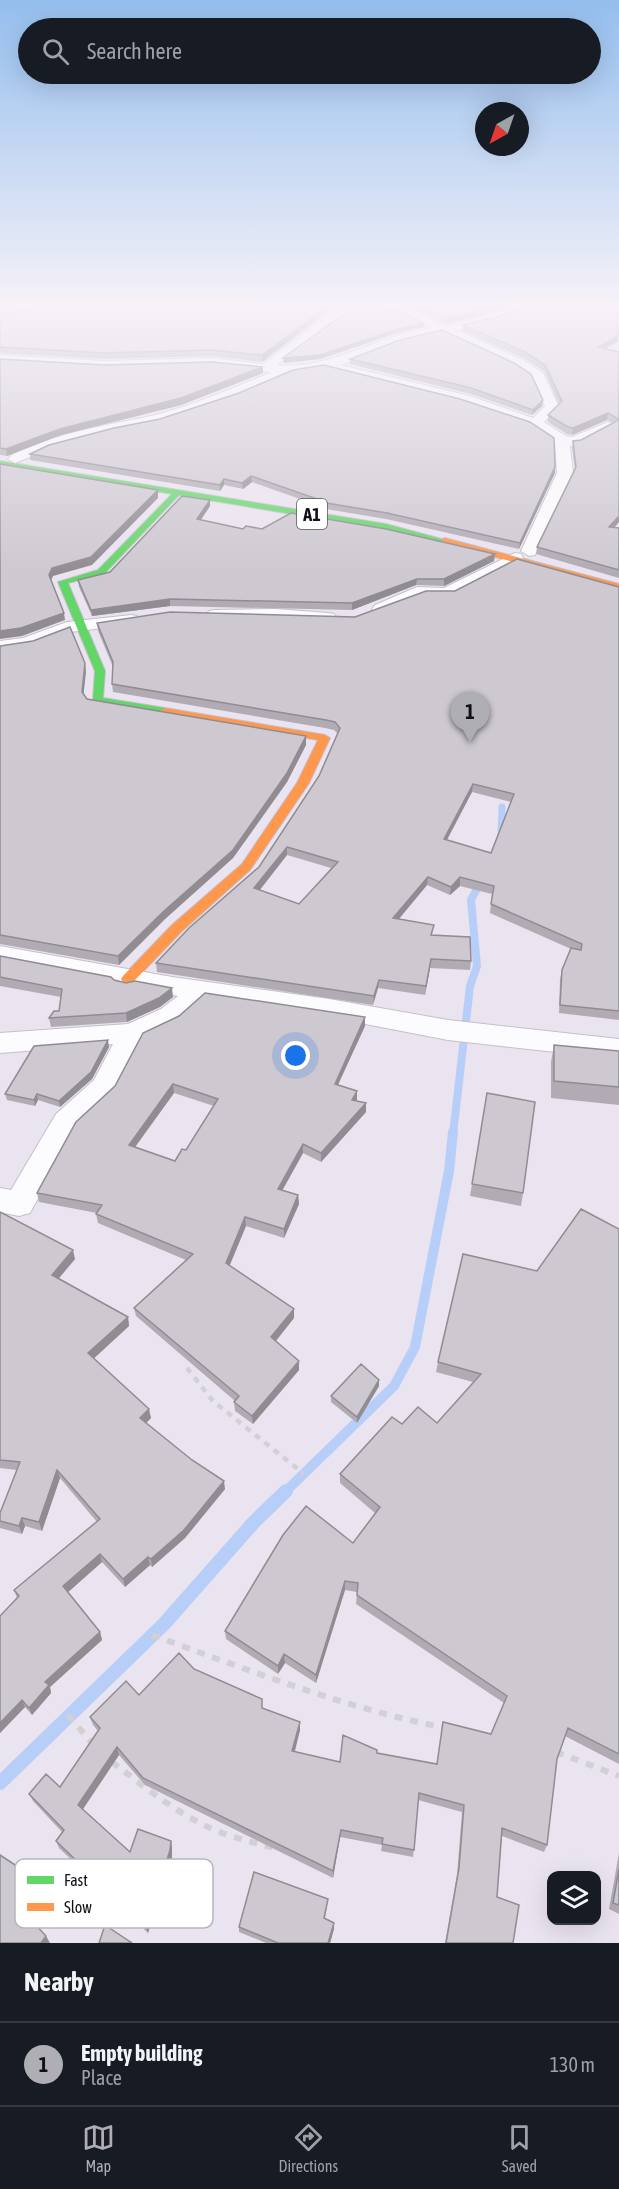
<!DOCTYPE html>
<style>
:root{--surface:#171b24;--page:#20242c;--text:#f1f3f6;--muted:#9ea1a6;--line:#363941;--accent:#afaeb4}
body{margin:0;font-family:"Asap Condensed",sans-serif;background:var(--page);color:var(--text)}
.controls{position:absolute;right:18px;bottom:18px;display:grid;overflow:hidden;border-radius:12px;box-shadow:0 6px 24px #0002}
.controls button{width:54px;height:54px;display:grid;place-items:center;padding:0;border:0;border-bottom:2px solid var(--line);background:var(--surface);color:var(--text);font:30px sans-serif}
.compass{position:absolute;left:475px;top:102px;width:54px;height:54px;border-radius:50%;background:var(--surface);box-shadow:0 6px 24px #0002;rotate:220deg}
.you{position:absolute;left:296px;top:1056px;width:21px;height:21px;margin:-15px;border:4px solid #fff;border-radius:50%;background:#1a73e8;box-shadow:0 0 0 9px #1a73e833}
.badge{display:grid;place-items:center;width:39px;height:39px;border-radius:50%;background:var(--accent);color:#111;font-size:20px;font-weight:700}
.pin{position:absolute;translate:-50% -50px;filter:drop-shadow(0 2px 3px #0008)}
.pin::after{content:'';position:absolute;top:32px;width:21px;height:18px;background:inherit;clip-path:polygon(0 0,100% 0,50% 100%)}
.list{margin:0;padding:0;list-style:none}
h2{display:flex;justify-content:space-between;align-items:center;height:78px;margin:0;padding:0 24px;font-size:26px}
h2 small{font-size:20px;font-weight:400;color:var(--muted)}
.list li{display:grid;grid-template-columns:39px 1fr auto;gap:18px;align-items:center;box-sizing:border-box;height:84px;padding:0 24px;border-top:2px solid var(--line)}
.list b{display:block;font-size:22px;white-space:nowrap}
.list p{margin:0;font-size:20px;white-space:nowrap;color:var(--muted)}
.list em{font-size:20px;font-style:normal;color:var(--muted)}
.icon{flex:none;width:33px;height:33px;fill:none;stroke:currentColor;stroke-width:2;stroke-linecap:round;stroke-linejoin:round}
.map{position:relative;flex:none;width:619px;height:1943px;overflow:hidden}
.search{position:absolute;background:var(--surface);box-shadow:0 6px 24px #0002;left:18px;right:18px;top:18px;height:66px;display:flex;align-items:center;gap:15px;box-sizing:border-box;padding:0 21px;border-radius:33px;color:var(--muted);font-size:22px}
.sheet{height:162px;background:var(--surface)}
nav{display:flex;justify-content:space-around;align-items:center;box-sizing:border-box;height:84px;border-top:2px solid var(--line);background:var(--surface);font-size:16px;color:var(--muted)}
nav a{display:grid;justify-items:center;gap:3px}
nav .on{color:var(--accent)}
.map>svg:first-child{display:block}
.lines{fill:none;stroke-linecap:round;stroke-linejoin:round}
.stream-far3{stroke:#b7cef8;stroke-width:7}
.stream-far2{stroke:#b7cef8;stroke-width:8}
.stream-far1{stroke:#b7cef8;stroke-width:10}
.stream{stroke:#b7cef8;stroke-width:14}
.street-casing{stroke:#c5c0ca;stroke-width:2}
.fast-casing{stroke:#c5c0ca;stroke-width:2}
.slow-casing{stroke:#c5c0ca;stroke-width:2}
.path-far1{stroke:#d3d0d5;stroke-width:4.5;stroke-dasharray:6 6;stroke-linecap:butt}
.path{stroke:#d3d0d5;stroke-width:6;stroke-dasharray:8 8;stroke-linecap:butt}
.street{fill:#fcfbfd;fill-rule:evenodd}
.fast{fill:#63d668;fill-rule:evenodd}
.slow{fill:#ff974d;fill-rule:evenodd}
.wall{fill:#b1acb4;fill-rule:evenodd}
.shaded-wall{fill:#908c92}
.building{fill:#cec8d1;stroke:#908c92;stroke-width:1.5;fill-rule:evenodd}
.labels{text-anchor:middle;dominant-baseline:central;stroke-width:6;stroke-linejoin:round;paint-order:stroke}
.shield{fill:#fff;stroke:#5a585d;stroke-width:1.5}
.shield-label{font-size:18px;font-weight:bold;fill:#141018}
.key{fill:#fff;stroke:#b8b7ba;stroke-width:1.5}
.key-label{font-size:16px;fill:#141018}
</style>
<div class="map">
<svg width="619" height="1943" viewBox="0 0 619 1943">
<rect width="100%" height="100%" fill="#eae3f0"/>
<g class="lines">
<path class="stream-far3" d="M501,837L502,807"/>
<path class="stream-far2" d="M453,1134L470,986L477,966L471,900L481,881"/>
<path class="stream-far1" d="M285,1492L394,1386L415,1347L449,1171L453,1132"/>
<path class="stream" d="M0,1783L164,1624L254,1522L286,1491"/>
<g class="street-casing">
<path id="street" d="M345,303L395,305L445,326L488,316L528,303H546L495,321L455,330L523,360L543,373L559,407L544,422L566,436L572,437L608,422L615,426L579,445L570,446L573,473L535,555L529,556L521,551L557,473L555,442L530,426L460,402L323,368L292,373L238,396L160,422L114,431L49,449L15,463L8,459C25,439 122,422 151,416C192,406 233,388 272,372L211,366L105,369L0,363V355L105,361L211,358L263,364ZM355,307L393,311L431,328C418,331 403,333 390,338C354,350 317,369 277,365ZM442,333L515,366L532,378L545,406L533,418L470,396L341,365L399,343Z
M515,553L521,554L523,558L521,562L453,597L425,596L381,614L375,613L372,609L375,605L417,587L444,588Z
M276,609L328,613L334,614L337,618L334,622L328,623L276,619L215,620L209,619L206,615L209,611L215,610Z
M131,615L137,616L140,620L137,624L70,632L34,647L0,653V641L23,638L67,622Z
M0,946L172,977L329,999L448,1020L619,1039V1059L448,1040L329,1017L205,1000L179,1023L142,1040L114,1094L76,1130L30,1213L19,1216L0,1212V1188L11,1190L56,1114L94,1080L113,1044L0,1053V1033L128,1024L161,1009L178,996L0,962Z"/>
</g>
<g class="fast-casing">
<path id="fast" d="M0,461L386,524L449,541L445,544L386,530L179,495L104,574L68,583L105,671L103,698L165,708L170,711L165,714L98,703L93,700L95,671L58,582L98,570L172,494L0,465Z"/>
</g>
<g class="slow-casing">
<path id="slow" d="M445,538L619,584V590L442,543V539Z
M165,708L325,735L330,738L309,783L250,870L182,931L133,982H123L121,979L123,976L172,925L242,864L297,783L318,740L161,713L160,711Z"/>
</g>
<path class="path-far1" d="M187,1368L213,1401L304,1474"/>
<path class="path" d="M152,1635C249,1670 344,1708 446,1728
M68,1715L93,1744
M556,1752L619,1776
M112,1762C141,1784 171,1809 204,1825C226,1836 251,1842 275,1848"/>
<use href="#street" class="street"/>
<use href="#fast" class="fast"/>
<use href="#slow" class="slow"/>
</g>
<path class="wall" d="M396,303H520L487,314L445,324L400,304Z
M619,303V307H616L617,342L605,348L619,352V522L614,528H619V578L536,554L537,547L575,470L572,448L573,441L581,440L613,423L607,420L572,435L567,434L548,422V415L559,404L544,371L524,358L462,331L463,325L496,317Z
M333,308L262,362L211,356L105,359L0,353V315Z
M0,359L263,373L181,405L61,435L7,456L0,455Z
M350,359L542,406L532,415L471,394L350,364Z
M30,454L555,467V473L519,549L386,519L314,507V504L252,482L243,489L224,485L220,491L30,460Z
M210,506L201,520L243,529H262L495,554L494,561L444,586L416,585L352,610L170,606L92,616L79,587L78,580L110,572Z
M619,587V1020L559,1013L560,979L562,970L571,949L490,913L492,894L460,886L450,895L427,885L399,919L433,935L471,961L470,970L430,968L425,995L378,988L373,1005L157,972L156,963L259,867L319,776L338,734L334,730L325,728L113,692L112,684L113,667L98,631L97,623L355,617L455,591ZM472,792L511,802L491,853L447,840ZM287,855L331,868L299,904L260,890Z
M0,646L86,671L83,694L87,699L306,745L287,782L233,858L165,919L119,965L0,944Z
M0,956L114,980L173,997L160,1007L127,1022L51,1027L49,1018L59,1011L61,997L0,986Z
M365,1026L338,1085L357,1091L356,1101L366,1103V1112L321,1162L303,1153L282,1191L298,1195L299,1204L284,1238L246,1226L229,1265L294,1318L275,1341L299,1361V1370L253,1424L235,1411L234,1402L235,1401L136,1316L134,1308L186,1260L98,1223L96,1214L97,1213L39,1202L37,1193L115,1086ZM174,1093L214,1106L186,1150L175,1161L135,1147Z
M554,1045L619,1051V1105L551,1098V1062Z
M109,1047L92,1079L60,1107L38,1100L35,1106L7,1100L5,1094Z
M472,1184L523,1193L521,1206L470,1196Z
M0,1212L75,1259L59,1278L128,1317L129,1326L94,1358L151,1418L146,1423L225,1489L185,1538L152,1567L150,1565L125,1587L102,1562L68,1592L100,1632L102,1640L50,1687L51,1693L32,1715L25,1707L0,1733V1616L17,1598L14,1590L97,1522L60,1478L42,1531L25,1526L22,1534L0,1528V1513L17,1470L0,1468Z
M619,1229V1764L565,1736L557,1759L547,1845L544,1852L502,1836L497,1897L513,1943H445L457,1875L462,1812L418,1800L413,1857L381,1851L382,1845L340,1837L333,1878L145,1785L119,1755L83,1809L130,1852L171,1841L172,1848V1857L148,1933L118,1904L116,1899L112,1898L59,1848L56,1841L62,1832L33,1801L29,1794L60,1787L98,1731L93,1725L90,1717L139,1695L194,1669L300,1730L294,1751L340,1762L377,1753L437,1764L443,1722L491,1734L504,1703L356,1604L357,1592L345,1590L316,1683L285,1663L278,1674L226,1639L225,1631L353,1543L375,1513L340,1483V1474L402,1424L437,1423L473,1382L436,1372L438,1362L537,1271Z
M379,1386L357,1423L331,1402V1396Z
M619,1853V1914L609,1909Z
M328,1899L325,1919L334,1923V1929L330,1943H266L239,1932V1927Z"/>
<path class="shaded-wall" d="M3,303H33L0,310V304Z
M332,303H333V308L262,362V355Z
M503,303H520L487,314L445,324L446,318Z
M424,323V327L394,334L320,359L284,363L283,358Z
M618,336L617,342L597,353L598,347Z
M263,367V373L181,405L61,435L7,456L6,449L60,429Z
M543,400L542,406L532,415L533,410Z
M608,413L607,420L572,435L573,428Z
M555,467V473L519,549L520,543Z
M251,476L252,482L243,489L242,483Z
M224,479V485L220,491V485Z
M158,490V498L92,565L53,576L50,583L49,575L52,568Z
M210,500V506L197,525V519Z
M619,516V522L608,534L609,527Z
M495,554L494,561L444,586V579Z
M417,579L416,585L352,610V603Z
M170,599V606L92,616L91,610Z
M64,613L65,620L22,636L0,639V631Z
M85,663L86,671L83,700L82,692Z
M306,736V745L287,782L233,858L165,919L119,965L118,956Z
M473,784L472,792L443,847L444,839Z
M287,847V855L254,897V888Z
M428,877L427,885L392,927L393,918Z
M460,877V886L450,895L451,887Z
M431,959L430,968L425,995L426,986Z
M379,980L378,988L373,1005L374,996Z
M172,988L173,997L160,1007L127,1022L126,1013Z
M365,1017V1026L334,1093L335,1084Z
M108,1040L109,1047L92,1079L60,1107L59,1101Z
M173,1084L174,1093L130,1154L129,1145Z
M357,1091V1100L352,1109V1100Z
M37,1094L38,1100L35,1106L34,1100Z
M366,1103V1112L321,1162V1153Z
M303,1144V1153L278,1198V1189Z
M298,1195L299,1204L284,1238V1229Z
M245,1217L246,1226L227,1272L226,1263Z
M73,1250L75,1259L54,1284L52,1275Z
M294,1309V1318L272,1346L271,1337Z
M128,1317L129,1326L90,1362L88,1353Z
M299,1361V1370L253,1424L252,1416Z
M379,1380V1386L357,1423V1417Z
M149,1409L151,1418L142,1427L140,1418Z
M57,1470L60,1478L42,1531L39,1522Z
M224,1481L225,1489L185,1538L152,1567L151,1559Z
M22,1518L25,1526L22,1534L19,1526Z
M100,1554L102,1562L66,1594L63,1586Z
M148,1557L150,1565L125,1587L123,1579Z
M345,1581V1590L316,1683V1675Z
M100,1632L102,1640L50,1687L51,1693L32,1715L29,1708L45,1682Z
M284,1654L285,1663L278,1674V1666Z
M22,1700L25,1707L0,1733V1723Z
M300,1722V1730L293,1759L292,1751Z
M117,1747L119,1755L81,1812L78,1805Z
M341,1830L340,1837L333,1878V1871Z
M171,1841L172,1848V1857L148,1933L146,1927Z
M35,1878L39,1885L23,1914L19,1907Z
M334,1923V1929L330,1943H328Z
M46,1936L50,1943H41Z"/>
<path class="building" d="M58,303H332L262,355L211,350L104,353L0,347V315Z
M412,303H503L488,308L446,318Z
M537,303H616L618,336L598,347L619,352V516L609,527L619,528V570L537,547L576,467L573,441L581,440L617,421L618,419L608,413L573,428L568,427L548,415L562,401L545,365L525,352L463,325L496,317Z
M356,305L393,309L424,323L395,330L320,355L283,358Z
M442,330L514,363L531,374L543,400L533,410L471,388L350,359L400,340Z
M0,359L104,365L211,362L263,367L181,398L60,429L6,449L0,448Z
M324,365L460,399L530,422L554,438L555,467L520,543L387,513L314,501L317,499L251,476L242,483L224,479L220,485L30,454L49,445L114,428L160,419L239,393L293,370Z
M0,464L158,490L91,557L52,568L49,575L64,613L21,628L0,631Z
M182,496L210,500L197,519L243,529L246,526L262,529L291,513L386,529L495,554L444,579H417L352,603L170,599L91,610L78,580L110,572Z
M517,559L619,587V1011L560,1005L562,970L571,948L581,950L582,944L491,904L494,886L460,877L451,887L428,877L393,918L434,925L431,935L470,937L471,961L431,959L426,986L379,980L374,996L156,963L189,928L259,867L319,776L340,728L335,722L326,720L112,684L113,662L97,623L170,612L355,617L426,591H455ZM473,784L514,794L491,853L444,839ZM287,847L338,862L299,904L254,888Z
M70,627L85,663L82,692L87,699L306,736L287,773L233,850L164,911L118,956L0,935V646L33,641Z
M0,956L111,977L114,980L126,983L135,981L172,988L159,998L126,1013L49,1018L54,1011H59L62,989L0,977Z
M205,993L365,1017L335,1084L357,1091L352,1100L366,1103L321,1153L303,1144L278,1189L298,1195L284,1229L245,1217L226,1263L294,1309L271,1337L299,1361L252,1416L234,1402L239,1396L134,1308L193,1254L96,1214L102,1205L37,1193L76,1122L115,1086L143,1033L179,1016ZM173,1084L218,1099L186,1150L182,1149L175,1161L129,1145Z
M108,1040L91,1072L59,1101L37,1094L34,1100L5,1094L34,1046Z
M554,1045L619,1051V1087L554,1081Z
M487,1093L535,1102L523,1193L472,1184Z
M581,1209L619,1229V1754L568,1728L557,1759L547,1845L502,1828L497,1897L519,1905L513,1943H446L459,1868L464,1805L419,1793L414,1850L382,1844L383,1838L341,1830L333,1871L143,1778L117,1747L78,1805L130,1852L138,1829L171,1841L170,1850L146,1927L115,1897L116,1894L109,1892L56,1841L64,1830L29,1794L46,1774L60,1787L100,1728L90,1717L126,1681L139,1695L179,1653L194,1669L262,1699V1708L300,1722L292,1751L340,1762L343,1735L377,1750V1753L437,1764L443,1722L491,1734L507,1696L357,1595L358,1583L345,1581L316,1675L284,1654L278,1666L225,1631L283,1535L306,1506L353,1543L380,1507L340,1474L392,1417L402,1424L418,1407L437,1423L481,1374L438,1362L463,1254L537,1271Z
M0,1212L73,1250L52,1275L128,1317L88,1353L149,1409L140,1418L192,1460L224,1481L184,1530L151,1559L148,1557L123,1579L100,1554L63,1586L100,1632L45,1682L49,1685L29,1708L22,1700L0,1723V1616L19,1596L14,1590L100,1519L57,1470L39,1522L22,1518L19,1526L0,1521V1513L20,1462L0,1460Z
M361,1364L379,1380L357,1417L331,1396Z
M0,1855L35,1878L19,1907L46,1936L41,1943H0Z
M619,1869V1905L613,1903Z
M254,1872L328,1899L324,1918L334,1923L328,1943H278L239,1927Z
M105,1925L132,1943H99Z"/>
<linearGradient id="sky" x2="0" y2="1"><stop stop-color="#94beee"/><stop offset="0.53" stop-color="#f6f2f8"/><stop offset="1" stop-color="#f6f2f8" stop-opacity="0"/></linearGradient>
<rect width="619" height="575" fill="url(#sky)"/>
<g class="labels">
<rect class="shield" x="297" y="499" width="30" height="30" rx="4.5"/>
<g class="shield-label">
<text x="312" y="514">A1</text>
</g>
</g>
<rect x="15" y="1859" width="198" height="69" rx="9" class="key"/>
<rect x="27" y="1876" width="27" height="8" fill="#63d668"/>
<rect x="27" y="1903" width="27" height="8" fill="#ff974d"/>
<g class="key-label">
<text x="64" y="1886">Fast</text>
<text x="64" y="1913">Slow</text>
</g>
</svg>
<div class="controls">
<button><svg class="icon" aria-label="layers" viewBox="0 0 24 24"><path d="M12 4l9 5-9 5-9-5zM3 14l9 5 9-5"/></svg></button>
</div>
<svg class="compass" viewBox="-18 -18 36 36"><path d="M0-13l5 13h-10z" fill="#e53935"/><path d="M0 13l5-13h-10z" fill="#9ea1a6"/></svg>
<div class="you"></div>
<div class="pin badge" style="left:470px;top:742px">1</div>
<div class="search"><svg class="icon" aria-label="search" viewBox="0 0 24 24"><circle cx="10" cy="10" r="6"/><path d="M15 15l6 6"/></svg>Search here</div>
</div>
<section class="sheet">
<h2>Nearby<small></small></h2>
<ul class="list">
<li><span class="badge">1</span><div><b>Empty building</b><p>Place</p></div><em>130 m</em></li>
</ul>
</section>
<nav>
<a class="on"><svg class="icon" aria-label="map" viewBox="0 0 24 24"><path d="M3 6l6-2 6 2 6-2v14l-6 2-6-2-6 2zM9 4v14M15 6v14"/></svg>Map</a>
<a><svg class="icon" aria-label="directions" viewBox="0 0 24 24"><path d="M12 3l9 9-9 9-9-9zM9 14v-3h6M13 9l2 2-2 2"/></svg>Directions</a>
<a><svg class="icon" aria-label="saved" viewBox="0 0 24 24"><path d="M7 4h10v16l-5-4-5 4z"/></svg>Saved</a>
</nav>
